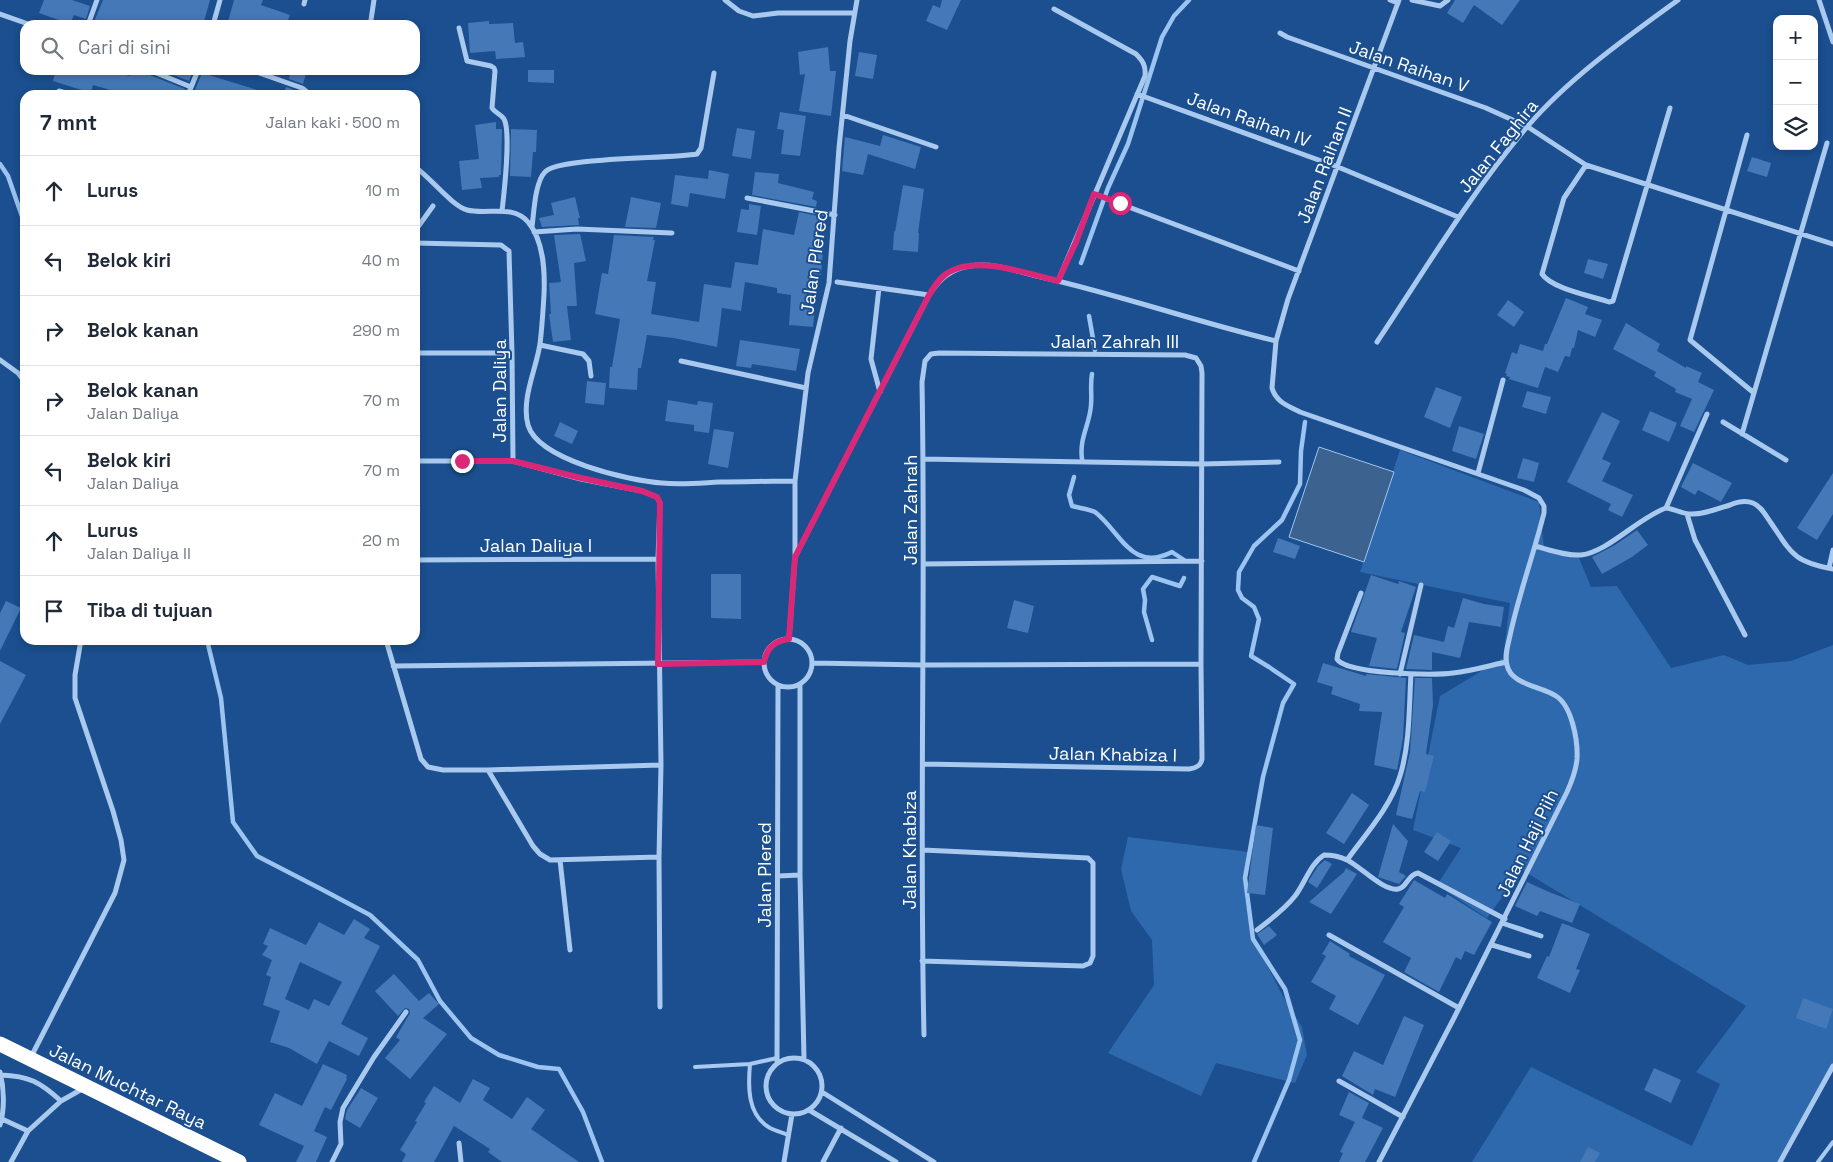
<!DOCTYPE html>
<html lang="id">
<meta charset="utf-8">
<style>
:root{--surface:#fff;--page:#f6f6f7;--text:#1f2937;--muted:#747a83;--line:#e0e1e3}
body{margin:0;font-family:"Space Grotesk",sans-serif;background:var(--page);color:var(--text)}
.controls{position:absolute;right:15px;top:15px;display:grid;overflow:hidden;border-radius:10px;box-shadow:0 2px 8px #0003}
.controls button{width:45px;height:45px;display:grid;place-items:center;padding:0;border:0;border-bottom:1px solid var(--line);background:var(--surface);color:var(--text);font:25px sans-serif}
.stop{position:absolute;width:15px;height:15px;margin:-11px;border:4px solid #db2777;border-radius:50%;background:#fff}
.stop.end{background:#db2777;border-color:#fff;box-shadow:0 1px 5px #0008}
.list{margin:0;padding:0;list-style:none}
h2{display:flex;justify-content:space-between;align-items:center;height:65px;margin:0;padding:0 20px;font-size:21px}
h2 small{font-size:16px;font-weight:400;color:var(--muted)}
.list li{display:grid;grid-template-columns:32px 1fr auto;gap:15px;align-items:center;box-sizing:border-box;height:70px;padding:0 20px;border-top:1px solid var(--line)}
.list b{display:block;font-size:19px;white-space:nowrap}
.list p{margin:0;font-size:16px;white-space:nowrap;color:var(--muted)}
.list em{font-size:16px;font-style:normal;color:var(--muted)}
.icon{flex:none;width:28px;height:28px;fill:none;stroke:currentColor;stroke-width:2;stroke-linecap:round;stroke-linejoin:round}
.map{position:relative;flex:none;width:1833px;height:1162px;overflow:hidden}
.search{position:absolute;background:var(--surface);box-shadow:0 2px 8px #0003;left:20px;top:20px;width:400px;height:55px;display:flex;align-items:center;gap:12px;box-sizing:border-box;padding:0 18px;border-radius:15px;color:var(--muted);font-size:19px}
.panel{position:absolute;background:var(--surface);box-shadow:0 2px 8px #0003;left:20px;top:90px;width:400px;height:555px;border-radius:15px}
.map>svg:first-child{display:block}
.green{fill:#2e69ad}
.water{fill:#3c6290;stroke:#9cc4f0}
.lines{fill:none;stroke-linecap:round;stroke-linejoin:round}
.stream{stroke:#9cc4f0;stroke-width:4.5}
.building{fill:#4478b7;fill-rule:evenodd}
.lane{stroke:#a9c9ee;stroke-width:4}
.street{stroke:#a9c9ee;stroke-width:5}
.highway{stroke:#fff;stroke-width:15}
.route{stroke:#db2777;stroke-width:6}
.labels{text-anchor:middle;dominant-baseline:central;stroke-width:4;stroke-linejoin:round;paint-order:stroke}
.street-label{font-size:18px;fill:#fff;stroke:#1b4f8f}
</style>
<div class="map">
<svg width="1833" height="1162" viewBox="0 0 1833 1162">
<rect width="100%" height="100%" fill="#1b4f8f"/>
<path class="green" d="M1400,450L1539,502L1544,547L1577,553L1591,587L1617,586L1671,668L1724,655L1748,665L1791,661L1833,645V1069L1783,1162H1472L1531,1067L1692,1146L1720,1084L1696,1072L1746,1006L1522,870L1487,918L1437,885L1461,848L1413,830L1440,696L1503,658L1510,603L1360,572Z
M1128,837L1249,852L1245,897L1252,937L1283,996L1302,1027L1307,1055L1295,1083L1216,1063L1201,1096L1108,1053L1154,985L1152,940L1131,911L1121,869Z"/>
<path class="water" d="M1319,447L1394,472L1364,562L1289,537Z"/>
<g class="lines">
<path class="stream" d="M0,164L8,176L25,225
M1081,263L1108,188L1128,144L1162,37L1174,16L1189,0
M1089,316L1095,350
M1082,459C1079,438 1090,424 1091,405C1092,394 1090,385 1092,374
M1074,477L1069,495L1072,506C1079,508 1089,509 1095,512C1121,532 1131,573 1172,552L1184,560
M207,640L221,698L233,822L257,856L323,890L370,915L418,960L440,1001L471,1038L499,1055L538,1067L559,1069L583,1112L602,1162
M1152,640L1144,612L1145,600L1143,589L1152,577L1180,586L1184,578
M1254,1162L1289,1080L1300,1040L1285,989L1253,939L1245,878L1263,777L1283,703L1294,684L1269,667L1251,656L1259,619L1254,607L1242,598L1238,590L1239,572L1254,546L1282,520L1300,484L1301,451L1305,422"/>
</g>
<path class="building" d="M44,0H72L90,6L86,19L74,15L70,24L39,13Z
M103,0H210L203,25H104L94,22Z
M234,0H263L261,5L290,15L286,25H227Z
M942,0H961L947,30L926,21L933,5L940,8Z
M1455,0H1520L1502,25L1474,5L1463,23L1447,13Z
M489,21V24L513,23L515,43L523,42L525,57L496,59L495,51L470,53L468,23Z
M828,47L830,71H836L831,116L799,111L805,74L800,75L798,52Z
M859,52L877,55L873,79L855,76Z
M56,70H107L130,76L131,70H145L147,74L185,89L184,95H128L93,85L91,93L53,81Z
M161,70H193L189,81Z
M291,70H307L303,84L289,79Z
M528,70H554V83L528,82Z
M202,73L264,92L263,95H193Z
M286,87L300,92L299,95H283Z
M780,112L806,116L800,156L781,154L784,130L777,129Z
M496,122V129H502L501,175H499V177L480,178L482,188L462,190L459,161L479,159L475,125Z
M737,128L755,131L751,159L732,156Z
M511,129L537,130L536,152H533L531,177L510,176Z
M883,135L921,147L915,169L868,154L863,175L842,171L845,137L880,146Z
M1752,157L1771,163L1767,177L1747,171Z
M709,170L729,174L725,199L690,193L688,207L671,204L675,175L708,179Z
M755,172L779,174L778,183L814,192L812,199L817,201L816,207L752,195Z
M903,185L924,189L918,233H919L918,252L893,250L894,231L895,232Z
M575,197L580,218H578L579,225L542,227L539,218L554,215L551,203Z
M631,197L661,203L656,228L625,227Z
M749,204L761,206L757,235L737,232L741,209L749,210Z
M799,212L822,217L817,239L824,240L821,275L813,274L809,307H815L813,327L789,325L791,295L777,293V288L745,282L741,311L722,308L717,347L674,338L647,335L641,368H638L637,390L609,388L610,367H612L620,319L595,314L602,273L608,274L614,235L654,237L653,240H655L647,281L656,282L651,314L699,322L704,284L731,288L735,262L758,265L763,229L794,235Z
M580,234L586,261L574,263L577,306H567L571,340L553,342L549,314H551L549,283L561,282L554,235Z
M1588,259L1608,264L1603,279L1584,273Z
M1566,298L1588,307L1585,314L1602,320L1595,337L1578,330L1574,348H1572L1570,357L1565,356L1558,372L1545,367L1538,388L1509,379L1510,377L1506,376L1507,374L1505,373L1512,352L1517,354L1520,344L1543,351L1545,344H1547Z
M1508,300L1524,312L1514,327L1497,315Z
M1626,323L1660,344L1657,351L1686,368V366L1702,373L1698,382L1714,390L1694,432L1680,426L1692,399L1675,392L1676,389L1654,376L1656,372L1613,349Z
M740,340L800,349L796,371L752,364L751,368L736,366Z
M587,381L606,383L604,405L585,403Z
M1436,387L1462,397L1450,428L1424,417Z
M1527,391L1551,397L1546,414L1522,407Z
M668,400L697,405L698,401L713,403L709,433L694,431V425L665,421Z
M1650,411L1677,423L1669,442L1642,430Z
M1602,412L1620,421L1602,459L1611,463L1602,481L1633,495L1622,517L1608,510L1611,504L1567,482Z
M560,422L578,431L572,444L554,436Z
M1459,426L1484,434L1476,459L1452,451Z
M714,429L734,432L728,468L708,464Z
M1523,458L1539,463L1534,482L1517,478Z
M1693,463L1732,483L1721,502L1698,490L1695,495L1681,487Z
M1833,473V514L1817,540L1797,528Z
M1637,530L1648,545L1632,557L1602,574L1592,557L1615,545Z
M1278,538L1300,546L1295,559L1273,552Z
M711,574H741V619L711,618Z
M1371,575L1398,584L1399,581L1416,587L1401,632L1405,633L1397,669L1369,666L1377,638L1351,632Z
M1463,598L1484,604L1504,607L1501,627L1469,622L1460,658L1432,652V670L1406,669L1414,635L1444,642L1448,626L1454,628Z
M1014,600L1034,606L1028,633L1007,628Z
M6,601L21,608L0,651V613Z
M0,661L26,675L0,724Z
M1323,663L1366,676V674L1406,678L1403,738L1397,770L1374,765L1382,712L1359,711L1360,704L1331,694L1333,687L1317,682Z
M1415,678H1432L1433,705L1426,754L1434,756L1425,792L1420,791L1412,819L1396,815L1410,752Z
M1352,793L1369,805L1344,844L1326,833Z
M1393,824L1408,841L1399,872L1406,876L1399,884L1378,877Z
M1256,825L1273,828L1265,895L1247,893Z
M1437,832L1451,841L1438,861L1424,852Z
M1325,860L1332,864L1317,888L1308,882L1318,866Z
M1346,868L1357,874L1331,914L1309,902L1344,872Z
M1414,880L1445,898L1447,894L1492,922L1474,955L1465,951L1461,960L1456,957L1439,992L1404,972L1411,958L1383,942L1404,907L1399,904Z
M1527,882L1549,892L1580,904L1572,923L1540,911L1537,916L1515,906Z
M354,919L370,929L364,938L380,946L341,1024L368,1038L359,1056L329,1041L317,1064L289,1048L270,1042L280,1011L263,1005L271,977L266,975L272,960L262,955L268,946L263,944L270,928L306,945L319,922L344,935ZM300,962L342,982L329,1006L314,999L309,1010L285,999Z
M1562,923L1590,934L1576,969L1580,970L1570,993L1537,978L1547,956L1549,957Z
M1269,926L1277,935L1264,945L1257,934Z
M1330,941L1350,954L1349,956L1385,975L1358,1025L1329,1009L1336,996L1311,982L1326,956L1322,954Z
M394,974L419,1001L429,993L439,1004L423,1018L447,1034L410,1079L385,1058L400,1040L396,1037L410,1013L409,1009L405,1008L398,1016L375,991Z
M1803,998L1833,1009L1826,1029L1796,1018Z
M1404,1016L1424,1025L1395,1097L1375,1089L1373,1095L1342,1076L1354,1051L1383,1065Z
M323,1064L347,1075L346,1078L347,1079L331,1110L325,1107L314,1131L327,1137L316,1162H296L304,1146L259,1125L275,1093L302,1106Z
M1654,1068L1681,1080L1671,1103L1644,1090Z
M473,1079L490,1088L483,1100L512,1119L527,1097L545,1110L531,1129L579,1162H502L488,1152L490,1149L454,1126L434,1162H402L406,1154L400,1150L417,1122L415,1121L426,1103L424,1102L434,1086L460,1103Z
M361,1088L378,1098L360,1128L345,1119L347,1110Z
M1349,1092L1369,1103L1362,1118L1383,1128L1365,1162H1339L1343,1153L1340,1152L1355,1122L1339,1115Z
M1588,1147L1600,1153L1595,1162H1580Z"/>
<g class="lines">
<path class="lane" d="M750,1064L777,1058
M695,1067L750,1064C748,1086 747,1115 770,1128C776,1131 783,1133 789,1135
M1818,1162L1833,1142"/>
<path class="street" d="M725,0L739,11L753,16L778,13H854
M1390,0L1398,3
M1412,0L1440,6L1448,0
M1819,0L1833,42
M304,4L305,0
M1054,9L1136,54C1143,61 1146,66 1145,76L1058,281
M0,14L31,25
M371,20L374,0
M88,25L97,0
M213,25L220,0
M459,28L467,61L491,66L494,68L495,71L492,108C495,113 501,114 504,119C511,131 504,194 502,211
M1280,33L1287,37L1486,108L1528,127L1586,165L1833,244
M149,70L191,87
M251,70L302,88L311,95
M59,91L73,95
M1137,94L1338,167L1458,217
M188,95L198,70
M843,115L936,147
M1747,135L1690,340L1754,393
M1586,165L1564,198L1542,274C1552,289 1592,296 1609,302L1613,301L1670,108
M415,167C430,177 452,206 467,210C487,215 513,204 528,222C544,241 545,271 544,295C543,311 542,328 540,344C536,370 521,399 528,425C538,460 630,481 662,483C681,485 700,483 719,482C744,482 769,481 795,481
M1094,194L1299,271
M747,198L835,215
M532,227C534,212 535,182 545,172C559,157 670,159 697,154L701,148L714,73
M415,231L433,206
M534,232L577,229L672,233
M415,243L501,245L509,251L512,353L513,461
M837,282L929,295
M879,288L871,359L880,392
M1377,342C1425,270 1470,194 1527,127C1568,79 1627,37 1678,0
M540,345L583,354L589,361L591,376
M415,353H512
M0,360L18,373L25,382
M681,361L806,388
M1723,422L1786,460
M1742,434L1827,143
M924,459L1202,464L1279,462
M415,461H513L581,479L642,491L657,497L660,503L658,559L661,765L659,857L660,1007
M1478,473L1503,380
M1666,508L1707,414
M1687,514L1695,540L1745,635
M1535,546C1550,550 1566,556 1581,555C1608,552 1638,518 1666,508C1674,509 1681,513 1689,514C1702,515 1717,509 1730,505C1737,502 1745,500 1753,503C1761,506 1766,516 1771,523C1792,554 1794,562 1833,569
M795,554V481L808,373L829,283L839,148L850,41L857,0
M415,560L658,559
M924,564L1202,561
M1829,568L1833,550
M1361,593L1338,653L1337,659C1345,674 1435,676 1453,673C1471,671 1488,666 1506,662
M764 663a24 24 0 1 1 48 0a24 24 0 1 1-48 0Z
M789,639L795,557L929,295C940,279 950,269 970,266C993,262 1019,272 1041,277C1120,295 1197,322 1276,341
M386,640L421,759L428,767L443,770H488L661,765
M813,663L923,665L1201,664
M393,666L764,662
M1400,674L1421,585
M800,685V875L804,1059
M923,764L1189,769C1196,768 1201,766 1202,759L1201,664L1202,373L1201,366L1196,358L1185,355L939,353L931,354L925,361L922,382C926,599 919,817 924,1035
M488,770L533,846L540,854L550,860L659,857
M560,860L570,950
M1347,860C1365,835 1391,806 1400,776C1410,744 1409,707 1411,674
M778,876L800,875
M1502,923L1541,936
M1257,930C1271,919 1284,910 1295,896C1305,883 1310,864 1324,855C1332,855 1341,857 1347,860C1360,866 1384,892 1398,889C1407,888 1407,875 1418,873L1505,919
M1329,935L1459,1008
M1492,945L1529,956
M922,961L1083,966L1090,963L1093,956V863L1088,858L923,850
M31,1057L115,893L124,860L121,840L113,811L75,698V675L81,640
M766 1086a28 28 0 1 1 56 0a28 28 0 1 1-56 0Z
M777,1064L778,686
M0,1072C4,1088 5,1109 0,1125
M1,1075C29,1076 40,1082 61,1101
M1339,1081L1403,1117
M822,1092L934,1162
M809,1110L896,1162
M2,1119L28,1131
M459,1143L461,1162
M11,1162L28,1131L61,1101L84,1088
M332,1162L341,1144L340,1122L343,1108L374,1057L406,1012
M784,1162L792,1114
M823,1162L841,1128
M1379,1162L1455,1016L1567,792C1572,781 1576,771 1577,759C1578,741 1572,706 1556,696C1541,686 1511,685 1507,665C1504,654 1509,642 1511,631C1520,591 1534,553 1544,513V506L1539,498L1524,490L1300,412C1288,406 1276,402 1272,388L1276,341L1288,299L1399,0
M1780,1162L1833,1066"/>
<path class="highway" d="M0,1044L239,1162"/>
</g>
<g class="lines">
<path class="route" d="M462,461H513L581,478L642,491L657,497L660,503L658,664L764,662C767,648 774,641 789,639L795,557L929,295C934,287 940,277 949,272C978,255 1028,274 1058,281L1076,242L1094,194L1120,203"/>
</g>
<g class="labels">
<g class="street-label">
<text transform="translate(1409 66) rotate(19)">Jalan Raihan V</text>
<text transform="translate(1249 119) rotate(20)">Jalan Raihan IV</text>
<text transform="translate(1498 146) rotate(-51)">Jalan Faghira</text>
<text transform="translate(1324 165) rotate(-69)">Jalan Raihan II</text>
<text transform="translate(814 262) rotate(-82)">Jalan Plered</text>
<text x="1115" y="341">Jalan Zahrah III</text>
<text transform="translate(499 391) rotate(-90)">Jalan Daliya</text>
<text transform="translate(910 510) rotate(-90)">Jalan Zahrah</text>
<text x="536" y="545">Jalan Daliya I</text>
<text transform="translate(1113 754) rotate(1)">Jalan Khabiza I</text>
<text transform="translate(1527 843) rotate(-64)">Jalan Haji Piih</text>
<text transform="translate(909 850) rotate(-90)">Jalan Khabiza</text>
<text transform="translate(764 875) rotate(-90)">Jalan Plered</text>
<text transform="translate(128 1086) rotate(26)">Jalan Muchtar Raya</text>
</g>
</g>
</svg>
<div class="controls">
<button>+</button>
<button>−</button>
<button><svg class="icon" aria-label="layers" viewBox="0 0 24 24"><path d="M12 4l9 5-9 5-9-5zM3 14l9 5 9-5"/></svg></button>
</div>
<div class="stop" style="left:1120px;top:203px"></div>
<div class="stop end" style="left:462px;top:461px"></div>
<div class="search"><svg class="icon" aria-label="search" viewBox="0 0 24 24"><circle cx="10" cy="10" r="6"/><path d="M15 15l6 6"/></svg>Cari di sini</div>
<section class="panel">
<h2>7 mnt<small>Jalan kaki · 500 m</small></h2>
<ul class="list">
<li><svg class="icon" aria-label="ahead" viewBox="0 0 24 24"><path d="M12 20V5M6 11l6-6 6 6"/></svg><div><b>Lurus</b></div><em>10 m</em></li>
<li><svg class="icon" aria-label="left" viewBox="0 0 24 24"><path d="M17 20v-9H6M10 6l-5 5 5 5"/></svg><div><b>Belok kiri</b></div><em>40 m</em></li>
<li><svg class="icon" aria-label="right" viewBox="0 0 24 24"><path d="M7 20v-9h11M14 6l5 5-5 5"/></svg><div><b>Belok kanan</b></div><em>290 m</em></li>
<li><svg class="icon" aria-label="right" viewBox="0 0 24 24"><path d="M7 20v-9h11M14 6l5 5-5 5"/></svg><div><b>Belok kanan</b><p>Jalan Daliya</p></div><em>70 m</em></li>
<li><svg class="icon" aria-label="left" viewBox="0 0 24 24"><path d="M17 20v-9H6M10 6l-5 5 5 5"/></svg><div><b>Belok kiri</b><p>Jalan Daliya</p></div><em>70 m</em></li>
<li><svg class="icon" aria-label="ahead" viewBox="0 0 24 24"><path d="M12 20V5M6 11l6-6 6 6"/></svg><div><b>Lurus</b><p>Jalan Daliya II</p></div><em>20 m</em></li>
<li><svg class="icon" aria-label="arrive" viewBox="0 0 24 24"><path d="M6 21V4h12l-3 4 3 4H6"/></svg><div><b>Tiba di tujuan</b></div></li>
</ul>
</section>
</div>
